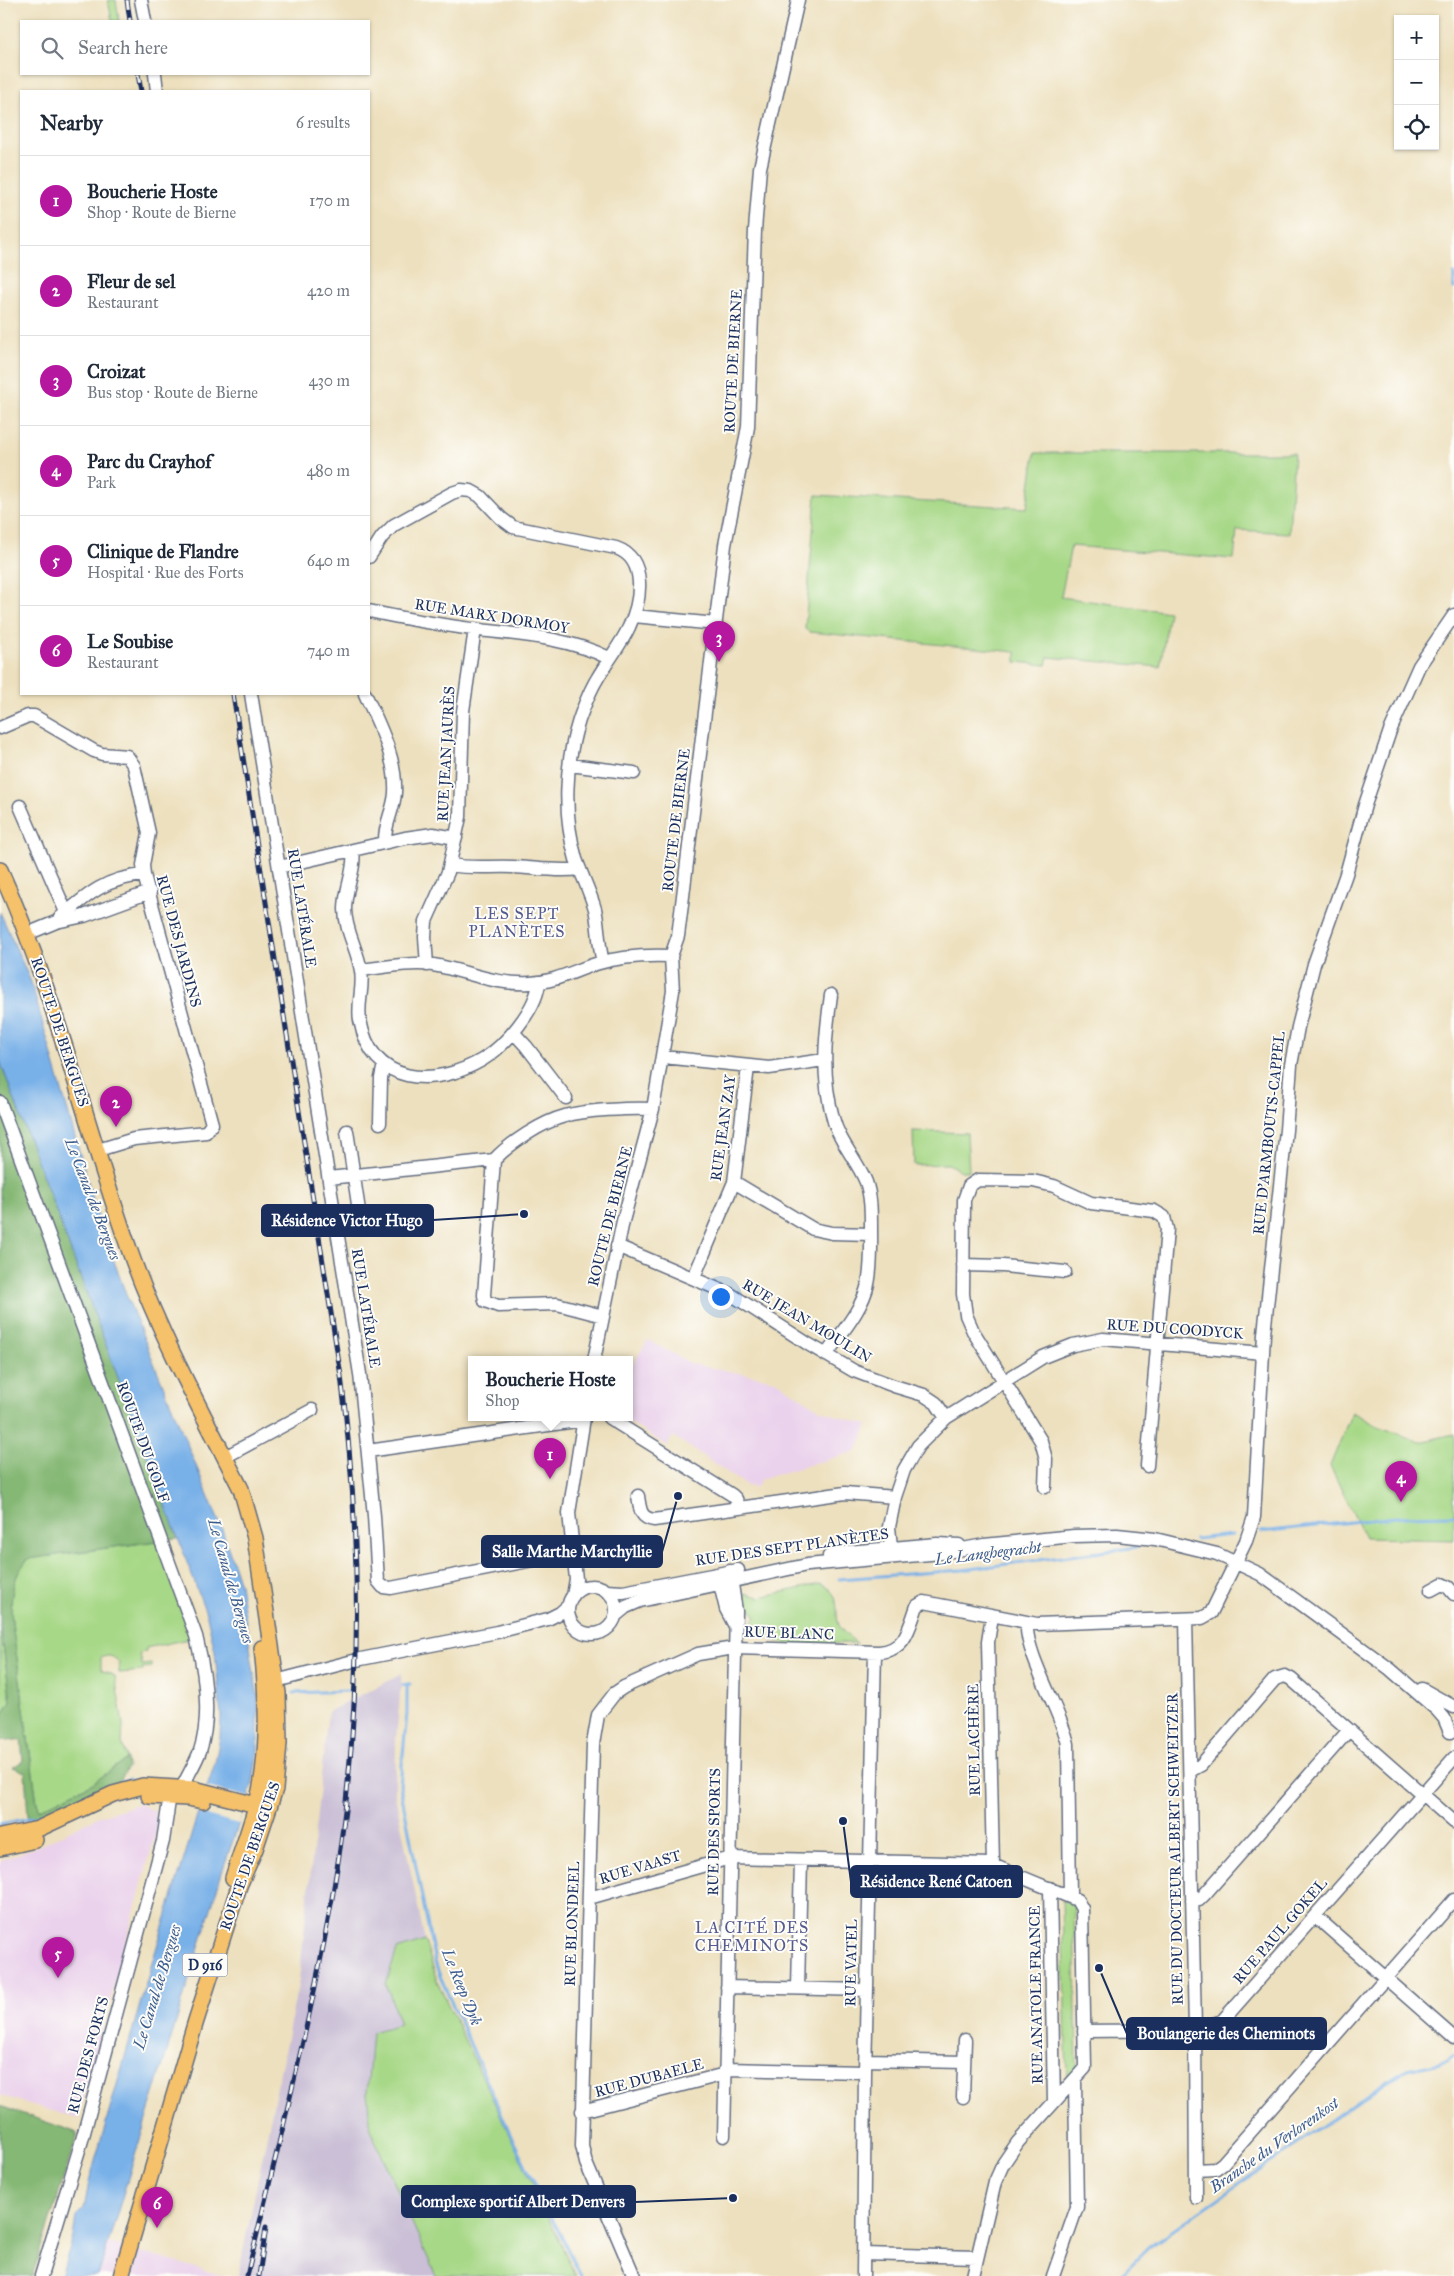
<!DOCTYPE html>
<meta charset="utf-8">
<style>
:root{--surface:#fff;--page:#f2f2f3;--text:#1f2937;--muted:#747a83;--line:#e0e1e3;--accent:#b5179e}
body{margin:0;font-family:"IM FELL Great Primer",serif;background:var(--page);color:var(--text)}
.controls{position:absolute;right:15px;top:15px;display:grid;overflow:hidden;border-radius:0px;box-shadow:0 1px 4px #0004}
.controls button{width:45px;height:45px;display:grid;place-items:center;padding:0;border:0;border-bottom:1px solid var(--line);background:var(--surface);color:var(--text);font:25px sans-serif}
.you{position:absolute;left:720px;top:1296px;width:18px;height:18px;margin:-12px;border:4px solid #fff;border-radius:50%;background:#1a73e8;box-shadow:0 0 0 8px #1a73e833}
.badge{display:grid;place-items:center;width:32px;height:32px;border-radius:50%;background:var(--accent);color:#fff;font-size:16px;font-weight:700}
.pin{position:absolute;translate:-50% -41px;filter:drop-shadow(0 1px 2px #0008)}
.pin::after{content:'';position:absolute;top:26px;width:18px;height:15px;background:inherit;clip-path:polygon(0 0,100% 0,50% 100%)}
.popup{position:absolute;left:468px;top:1356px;width:165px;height:65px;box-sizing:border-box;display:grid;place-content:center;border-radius:0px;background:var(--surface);filter:drop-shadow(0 1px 4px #0005);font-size:16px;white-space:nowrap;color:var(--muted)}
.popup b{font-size:19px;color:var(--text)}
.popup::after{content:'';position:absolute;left:50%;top:100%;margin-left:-10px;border:10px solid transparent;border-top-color:var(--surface)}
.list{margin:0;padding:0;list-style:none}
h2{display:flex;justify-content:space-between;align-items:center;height:65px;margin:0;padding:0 20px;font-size:21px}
h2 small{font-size:16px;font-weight:400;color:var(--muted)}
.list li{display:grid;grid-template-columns:32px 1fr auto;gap:15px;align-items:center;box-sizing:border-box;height:90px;padding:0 20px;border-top:1px solid var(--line)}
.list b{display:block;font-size:19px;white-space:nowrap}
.list p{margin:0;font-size:16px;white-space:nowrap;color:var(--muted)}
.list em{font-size:16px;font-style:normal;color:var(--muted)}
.icon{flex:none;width:28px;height:28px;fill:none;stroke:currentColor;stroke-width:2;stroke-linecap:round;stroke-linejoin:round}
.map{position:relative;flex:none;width:1454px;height:2276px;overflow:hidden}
.search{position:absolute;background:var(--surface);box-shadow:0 1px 4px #0004;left:20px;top:20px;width:350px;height:55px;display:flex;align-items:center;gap:12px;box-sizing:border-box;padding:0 18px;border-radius:0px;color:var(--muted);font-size:19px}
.panel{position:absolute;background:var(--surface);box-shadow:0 1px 4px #0004;left:20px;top:90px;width:350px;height:605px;border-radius:0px}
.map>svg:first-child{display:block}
.built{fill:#ead1ec}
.industrial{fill:#cabfd6}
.green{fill:#a7d887;stroke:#618472}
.forest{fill:#85b874;stroke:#507469}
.water{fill:#78b0e8;stroke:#4a70a3}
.pier{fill:#ede0be}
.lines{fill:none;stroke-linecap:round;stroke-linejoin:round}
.stream{stroke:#78b0e8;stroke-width:3}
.minor-casing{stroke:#646d80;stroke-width:15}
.major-casing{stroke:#646d80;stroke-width:18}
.minor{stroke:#fff;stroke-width:12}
.major{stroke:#f5c16b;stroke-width:15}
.rail-casing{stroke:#1b2f5e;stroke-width:5}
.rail{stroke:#fdfcf7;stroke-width:3;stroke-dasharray:9;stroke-linecap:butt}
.labels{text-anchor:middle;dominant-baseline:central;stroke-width:4;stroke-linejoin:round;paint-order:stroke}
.shield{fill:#fdfcf7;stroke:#5f6c8c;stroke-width:1}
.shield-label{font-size:14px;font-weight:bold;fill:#1b2f5e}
.street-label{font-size:15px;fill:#1b2f5e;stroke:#fdfcf7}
.neighbourhood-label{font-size:16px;letter-spacing:1px;fill:#555a8f;stroke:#fdfcf7}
.water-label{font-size:16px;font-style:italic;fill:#3c5c8e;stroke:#fdfcf7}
.leader{fill:none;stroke:#1b2f5e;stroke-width:2}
.callout-dot{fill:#1b2f5e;stroke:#fdfcf7;stroke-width:2}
.callout{fill:#1b2f5e;stroke:#1b2f5e;stroke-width:2}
.callout-label{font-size:16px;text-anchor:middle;font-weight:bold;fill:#fff}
</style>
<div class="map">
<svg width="1454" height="2276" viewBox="0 0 1454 2276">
<rect width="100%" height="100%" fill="#fdfcf7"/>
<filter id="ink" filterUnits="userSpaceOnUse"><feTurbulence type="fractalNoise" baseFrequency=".02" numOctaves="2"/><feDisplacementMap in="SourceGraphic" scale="10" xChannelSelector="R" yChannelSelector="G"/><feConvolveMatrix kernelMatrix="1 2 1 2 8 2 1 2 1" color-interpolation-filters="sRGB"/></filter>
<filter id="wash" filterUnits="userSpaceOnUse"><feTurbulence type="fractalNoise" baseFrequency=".0096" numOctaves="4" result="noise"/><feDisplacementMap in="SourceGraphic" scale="20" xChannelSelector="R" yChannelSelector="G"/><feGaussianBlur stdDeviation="1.12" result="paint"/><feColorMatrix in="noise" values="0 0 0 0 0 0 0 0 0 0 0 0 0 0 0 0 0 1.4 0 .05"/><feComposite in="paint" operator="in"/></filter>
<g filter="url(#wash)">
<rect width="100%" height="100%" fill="#ede0be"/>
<path class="built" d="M648,1340L692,1364L775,1380L822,1411L868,1425L857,1451L761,1479L755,1488L750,1485L749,1487L673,1436L667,1446L623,1418H629V1370Z
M139,1804L154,1811L158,1824L78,2119L0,2095V1861L39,1846L97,1817Z
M108,2243L224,2276H98Z"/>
<path class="industrial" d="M402,1674L396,1739L395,1795L425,1941L397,1951L386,1984L400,2024L372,2032L367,2094L371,2131L436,2276H238L299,1980L328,1712Z"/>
<path class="green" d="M108,0H116L119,21H112Z
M1035,453H1294L1289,533L1237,530L1234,559L1071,546L1061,597L1169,612L1160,667L1048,657L1046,665L1016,662V652L810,632L805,629L816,495L1027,508Z
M913,1131L967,1133L969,1171H961L948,1164L914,1165Z
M1352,1412L1378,1426L1420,1442L1454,1434V1540L1365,1538L1330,1466Z
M157,1541L193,1638L146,1648V1651L140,1653L142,1665L151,1664L152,1667L142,1668L143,1671L119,1673V1662C113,1656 109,1654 101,1658V1670L115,1676L123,1724L122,1743L127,1759L93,1783L38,1810L12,1623C10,1599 11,1578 28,1559Z
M820,1584C841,1593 835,1605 838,1622C840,1631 850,1638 857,1643L785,1644L766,1637L753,1621L756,1617L745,1600V1593L760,1597Z
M0,1624L11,1702L0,1720Z
M1062,1900L1074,1905L1077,2068L1067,2082Z
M425,1941L437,1981L576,2276H436L371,2131L367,2093L372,2032L400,2024L386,1984L397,1950Z"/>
<path class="forest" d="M0,1061L178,1538L28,1559C11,1578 10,1599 12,1623L38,1810L93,1783L127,1759L128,1767L118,1784L72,1801L59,1811L36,1822L28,1817L25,1772L13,1767L23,1761L21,1740H0L3,1714L11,1702L0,1624Z
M0,2106L78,2133L32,2276H0Z"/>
<path class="water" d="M0,912L31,982L97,1214L127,1297L222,1529L240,1584L258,1698V1751L252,1786L224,1866L98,2276H61L73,2237L76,2217L84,2209L89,2182L151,1966L198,1813L215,1763L220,1737L221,1716L215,1652L207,1616L0,1061Z"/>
<path class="pier" d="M207,1787L248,1797L239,1824L198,1813Z"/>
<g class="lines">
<path class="stream" d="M1454,274V288
M1261,1532L1405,1516L1454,1515
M1195,1539L1232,1535
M839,1579L962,1570L1138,1547
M407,1684V1713L400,1786L435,1962L441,1979L515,2144L581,2276
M402,1685L410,1684
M293,1693L349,1691
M0,1824L40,1816L129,1779
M1120,2276L1149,2247L1388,2080L1408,2070L1448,2061L1454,2056"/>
</g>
</g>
<g filter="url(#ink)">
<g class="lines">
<g class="minor-casing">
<path id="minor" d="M141,0L145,21
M155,74L157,91
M369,557L382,537L394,525L452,493L461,490L471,491L480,496L501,518L513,527L616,548C648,559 641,602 629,627C621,645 607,661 597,679C589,692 584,706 579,720C565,764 563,815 576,859C582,876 590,892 595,909C599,926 598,944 603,962
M369,611C405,619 442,625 479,630C523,635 568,638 609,658
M634,616L716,624
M251,694L360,1374L374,1516L378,1581L383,1587L391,1588L574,1552
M365,694C379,724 397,759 395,793C394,810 384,824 385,842
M0,728L28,716H34L94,751L102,754L127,756L134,766L149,833L143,865L144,875L212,1124L206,1132L134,1139L98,1150
M570,765L634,773
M20,806L69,919
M353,850C356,870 345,888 345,909C345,931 358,950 361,971C364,987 357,1004 360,1020C372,1086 434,1088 482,1060C505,1046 537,1009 539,982
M451,865C471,869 492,866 513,867C536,868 558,872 580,869
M279,867L405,838L433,834L456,838
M60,918C88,894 106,878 144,875
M27,934L56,922L84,916L150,892
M427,965L425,937L426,921L448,872L460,817L463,711L475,629
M361,970C385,967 410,962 433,965C468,971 493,985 530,983C556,982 575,970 599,963C623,956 647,955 671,956
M513,1032L526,1046L566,1098
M663,1057L769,1068L824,1060
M0,1102L196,1636C205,1672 212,1715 200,1751C194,1767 184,1780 179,1796
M380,1123L381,1078L384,1064
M347,1131L361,1224
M329,1178L494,1160
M734,1182L813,1229L832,1233L871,1234
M617,1246L732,1295L808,1344L854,1371L894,1386L924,1395L936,1403L946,1418
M963,1265L1003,1266L1065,1272
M694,1277L734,1182L748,1067
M603,1316L557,1304L498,1306L485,1301L484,1295L494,1160C510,1143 542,1122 565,1116C584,1110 632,1108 653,1109
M826,1355C841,1333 862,1310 868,1284C872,1265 871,1246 871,1227C871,1212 871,1196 866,1182C857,1160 839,1142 833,1118C821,1075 825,1038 831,995
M594,1360L623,1221L653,1109L673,991L671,956L678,936L683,896L725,545L748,427L755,230L760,168L798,0
M609,1418L732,1495L736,1499L739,1507
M368,1451L583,1420
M225,1457L312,1410
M1045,1487L1046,1459L1041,1441L973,1331L966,1315L963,1294L964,1200L969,1186L978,1180L1033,1181L1054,1186L1091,1203L1154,1211L1164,1217L1167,1229L1147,1466
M638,1496C640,1509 640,1518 654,1520L845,1493L895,1497
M829,1556L848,1552L937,1544L959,1545
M892,1557L889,1527L895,1497L904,1470L918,1446L946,1418L1043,1357L1073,1345L1103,1339L1263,1353
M718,1576L726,1609L735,1626
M568 1610a24 24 0 1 1 48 0a24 24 0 1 1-48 0Z
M1431,1590L1442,1584L1448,1587L1454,1594
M606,1591L623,1592L738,1570
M573,1596L576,1579L569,1513L584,1418
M615,1616L626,1607L640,1601L807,1565L941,1553L984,1545L1074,1536L1117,1535L1155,1539L1217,1554L1260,1574L1390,1669L1437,1710L1444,1718L1450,1732
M992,1616L988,1642L993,1864
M1186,1619L1195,2028L1196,2198
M1027,1623C1024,1652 1061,1711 1068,1744L1070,1896
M268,1683L361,1659L497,1632L548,1619L560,1613L569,1605
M1422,1689L1454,1707
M1190,1771L1201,1765L1275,1679L1285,1676L1291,1679L1454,1822
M1050,1888L1054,2102
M589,1898L730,1858L990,1864L1077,1900L1082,1909L1085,2068L1018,2142L1003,2164L995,2182L973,2276
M1192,1901L1199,1900L1204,1895L1349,1730
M1315,1916L1454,2038
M727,1987L867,1990
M798,1988L801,1860
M1084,2031C1113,2030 1204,2033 1223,2020L1454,1758
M865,2060L964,2062
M725,2069L865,2072
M963,2097L965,2040
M582,2111L725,2074
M724,2136L736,1611L730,1571
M1196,2170L1215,2169L1223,2163L1454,1900
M863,2254L977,2257
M41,2276L82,2140L163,1841L171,1788
M634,2276L586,2163L582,2146L593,1744L598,1715L615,1693L624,1687L698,1654L734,1648L879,1652C906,1650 909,1628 917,1606L924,1602L1037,1624L1202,1618L1211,1613L1246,1541L1254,1517L1264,1334L1286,1130L1291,1065L1298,1027L1314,964L1346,874L1365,805L1390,731L1419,666L1454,615
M863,2276L865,2072L875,1652
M1053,2276L1077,2207L1075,2081"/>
</g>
<g class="major-casing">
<path id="major" d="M0,870C57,996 86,1131 133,1260C162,1339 203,1414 241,1489L255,1538L278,1693L279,1743L275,1789L255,1849L239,1886L195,2024L121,2276
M149,1796L187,1798L203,1801
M0,1837L38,1829L113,1794L143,1786L194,1789L264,1807
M0,1848L35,1840
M233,1878C242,1848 255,1817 261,1786C269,1741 267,1694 262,1648"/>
</g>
<use href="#minor" class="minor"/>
<use href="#major" class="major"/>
<g class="rail-casing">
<path id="rail" d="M127,0L130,21
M138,74L141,91
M233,694L341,1376C361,1530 362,1688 341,1842C320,1988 281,2132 247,2276
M259,2276L266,2227"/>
</g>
<use href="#rail" class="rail"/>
</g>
</g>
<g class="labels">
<rect class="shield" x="182.5" y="1953.5" width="45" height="23" rx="4"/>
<g class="shield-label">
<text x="205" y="1965">D 916</text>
</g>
<g class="street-label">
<text transform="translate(733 361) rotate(-87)">ROUTE DE BIERNE</text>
<text transform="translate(492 616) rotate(9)">RUE MARX DORMOY</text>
<text transform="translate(446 754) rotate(-87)">RUE JEAN JAURÈS</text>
<text transform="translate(676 820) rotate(-83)">ROUTE DE BIERNE</text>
<text transform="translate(302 908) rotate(81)">RUE LATÉRALE</text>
<text transform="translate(179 941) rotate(75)">RUE DES JARDINS</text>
<text transform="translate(60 1032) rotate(72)">ROUTE DE BERGUES</text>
<text transform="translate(723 1128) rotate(-82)">RUE JEAN ZAY</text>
<text transform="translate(1269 1133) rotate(-84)">RUE D'ARMBOUTS-CAPPEL</text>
<text transform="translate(610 1216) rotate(-76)">ROUTE DE BIERNE</text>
<text transform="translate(366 1308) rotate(81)">RUE LATÉRALE</text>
<text transform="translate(807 1321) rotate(31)">RUE JEAN MOULIN</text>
<text transform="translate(1175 1329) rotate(4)">RUE DU COODYCK</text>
<text transform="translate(143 1442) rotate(70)">ROUTE DU GOLF</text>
<text transform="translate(792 1547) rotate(-8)">RUE DES SEPT PLANÈTES</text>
<text transform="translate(789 1633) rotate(2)">RUE BLANC</text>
<text transform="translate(974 1740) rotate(-91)">RUE LACHÈRE</text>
<text transform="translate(714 1832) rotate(-89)">RUE DES SPORTS</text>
<text transform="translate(1175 1849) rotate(-91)">RUE DU DOCTEUR ALBERT SCHWEITZER</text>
<text transform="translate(250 1856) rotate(-71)">ROUTE DE BERGUES</text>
<text transform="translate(640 1867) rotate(-17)">RUE VAAST</text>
<text transform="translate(572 1924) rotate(-88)">RUE BLONDEEL</text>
<text transform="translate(1280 1931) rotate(-49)">RUE PAUL GOKEL</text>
<text transform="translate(851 1963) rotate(-89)">RUE VATEL</text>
<text transform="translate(1036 1995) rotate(-91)">RUE ANATOLE FRANCE</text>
<text transform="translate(88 2055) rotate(-75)">RUE DES FORTS</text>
<text transform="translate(649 2078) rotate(-15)">RUE DUBAELE</text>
</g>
<g class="neighbourhood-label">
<text x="517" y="913">LES SEPT<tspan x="517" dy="18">PLANÈTES</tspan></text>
<text x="752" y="1927">LA CITÉ DES<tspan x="752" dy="18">CHEMINOTS</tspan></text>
</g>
<g class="water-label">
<text transform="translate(93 1199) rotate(69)">Le Canal de Bergues</text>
<text transform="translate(988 1553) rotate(-7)">Le Langhegracht</text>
<text transform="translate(231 1581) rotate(74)">Le Canal de Bergues</text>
<text transform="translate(157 1987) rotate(-73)">Le Canal de Bergues</text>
<text transform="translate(462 1987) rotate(68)">Le Reep Dyk</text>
<text transform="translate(1274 2145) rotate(-35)">Branche du Verlorenkost</text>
</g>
</g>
<path class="leader" d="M524 1214L433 1220M678 1496L662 1552M843 1821L851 1882M1099 1968L1127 2034M733 2198L635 2202"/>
<g class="callout-dot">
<circle cx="524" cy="1214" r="5"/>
<circle cx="678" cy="1496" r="5"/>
<circle cx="843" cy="1821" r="5"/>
<circle cx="1099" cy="1968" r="5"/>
<circle cx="733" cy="2198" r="5"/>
</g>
<g class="callout">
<rect x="262" y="1205" width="171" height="31" rx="5"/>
<rect x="482" y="1536" width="180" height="31" rx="5"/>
<rect x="851" y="1866" width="171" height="31" rx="5"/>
<rect x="1127" y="2018" width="199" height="31" rx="5"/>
<rect x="402" y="2186" width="233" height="31" rx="5"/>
</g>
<g class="callout-label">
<text x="347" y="1226">Résidence Victor Hugo</text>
<text x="572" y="1557">Salle Marthe Marchyllie</text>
<text x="936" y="1887">Résidence René Catoen</text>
<text x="1226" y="2039">Boulangerie des Cheminots</text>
<text x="518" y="2207">Complexe sportif Albert Denvers</text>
</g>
</svg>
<div class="controls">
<button>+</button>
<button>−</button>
<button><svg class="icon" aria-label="locate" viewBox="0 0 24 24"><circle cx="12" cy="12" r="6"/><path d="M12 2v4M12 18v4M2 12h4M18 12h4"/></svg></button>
</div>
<div class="you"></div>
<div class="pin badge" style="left:550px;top:1479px">1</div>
<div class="popup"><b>Boucherie Hoste</b>Shop</div>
<div class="pin badge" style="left:116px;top:1127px">2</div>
<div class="pin badge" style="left:719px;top:662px">3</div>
<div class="pin badge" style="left:1401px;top:1502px">4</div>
<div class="pin badge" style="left:58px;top:1978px">5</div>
<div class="pin badge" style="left:157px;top:2228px">6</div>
<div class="search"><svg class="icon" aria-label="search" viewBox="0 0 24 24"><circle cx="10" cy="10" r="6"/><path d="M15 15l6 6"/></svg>Search here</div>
<section class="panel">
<h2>Nearby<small>6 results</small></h2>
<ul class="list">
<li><span class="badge">1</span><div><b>Boucherie Hoste</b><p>Shop · Route de Bierne</p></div><em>170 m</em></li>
<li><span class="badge">2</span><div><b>Fleur de sel</b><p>Restaurant</p></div><em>420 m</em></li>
<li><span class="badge">3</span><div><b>Croizat</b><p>Bus stop · Route de Bierne</p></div><em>430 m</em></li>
<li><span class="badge">4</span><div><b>Parc du Crayhof</b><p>Park</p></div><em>480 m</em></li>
<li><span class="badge">5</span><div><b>Clinique de Flandre</b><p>Hospital · Rue des Forts</p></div><em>640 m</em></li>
<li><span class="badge">6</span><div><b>Le Soubise</b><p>Restaurant</p></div><em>740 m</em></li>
</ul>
</section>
</div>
